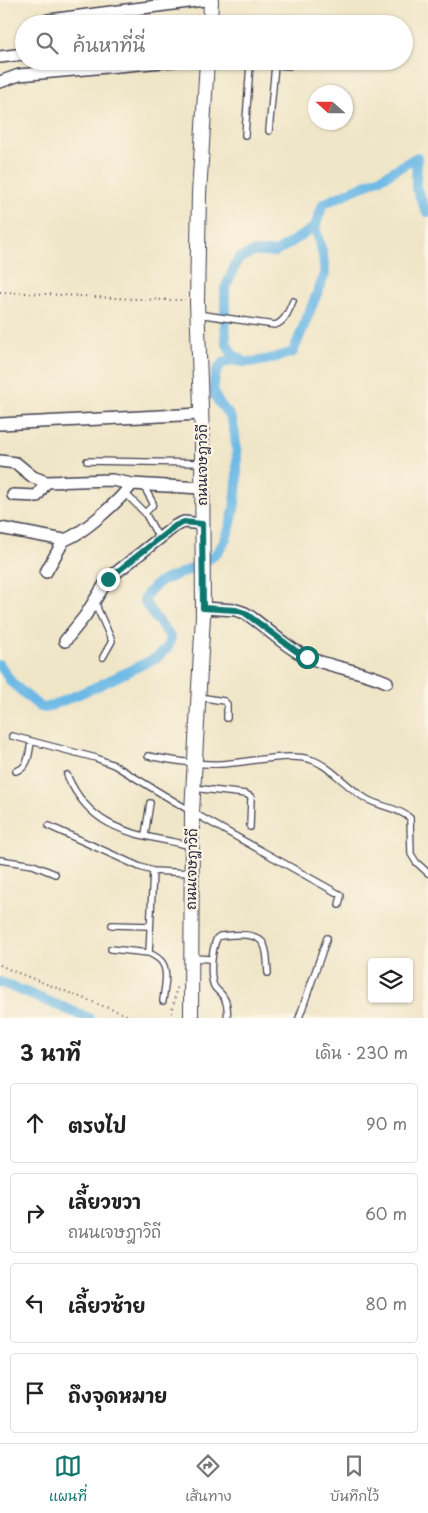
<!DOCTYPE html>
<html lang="th">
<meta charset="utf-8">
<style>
:root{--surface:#fff;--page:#f2f2f2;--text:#222;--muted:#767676;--line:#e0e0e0;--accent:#0f766e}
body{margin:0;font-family:"Playpen Sans","Playpen Sans Thai",sans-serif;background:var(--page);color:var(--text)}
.controls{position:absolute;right:15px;bottom:15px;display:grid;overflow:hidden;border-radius:5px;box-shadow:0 1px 4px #0004}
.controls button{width:45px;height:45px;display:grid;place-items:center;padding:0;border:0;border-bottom:1px solid var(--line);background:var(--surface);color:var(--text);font:25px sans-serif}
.compass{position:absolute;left:308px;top:85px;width:45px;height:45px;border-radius:50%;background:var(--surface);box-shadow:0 1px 4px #0004;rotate:291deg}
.stop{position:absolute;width:15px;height:15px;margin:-11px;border:4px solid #0f766e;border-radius:50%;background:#fff}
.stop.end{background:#0f766e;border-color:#fff;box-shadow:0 1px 5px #0008}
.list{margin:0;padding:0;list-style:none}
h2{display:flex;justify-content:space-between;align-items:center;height:65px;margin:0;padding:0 20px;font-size:21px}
h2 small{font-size:16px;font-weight:400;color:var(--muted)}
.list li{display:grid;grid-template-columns:32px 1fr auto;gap:15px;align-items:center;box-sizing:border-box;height:80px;margin:0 10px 10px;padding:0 10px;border:1px solid var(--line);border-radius:5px}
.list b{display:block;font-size:19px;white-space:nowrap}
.list p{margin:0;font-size:16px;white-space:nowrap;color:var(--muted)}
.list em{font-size:16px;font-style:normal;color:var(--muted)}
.icon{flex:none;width:28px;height:28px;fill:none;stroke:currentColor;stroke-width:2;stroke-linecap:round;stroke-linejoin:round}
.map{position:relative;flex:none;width:428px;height:1018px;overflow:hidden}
.search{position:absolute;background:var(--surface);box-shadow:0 1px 4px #0004;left:15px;right:15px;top:15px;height:55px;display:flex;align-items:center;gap:12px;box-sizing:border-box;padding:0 18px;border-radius:28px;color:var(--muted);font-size:19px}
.sheet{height:425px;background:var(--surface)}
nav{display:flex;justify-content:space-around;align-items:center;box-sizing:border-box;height:70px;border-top:1px solid var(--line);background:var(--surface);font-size:14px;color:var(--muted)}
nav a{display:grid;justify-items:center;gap:2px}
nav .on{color:var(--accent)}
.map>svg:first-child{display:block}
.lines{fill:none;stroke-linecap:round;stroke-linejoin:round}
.canal{stroke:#6db9e6;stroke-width:10}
.service-casing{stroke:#413f50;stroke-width:8}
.minor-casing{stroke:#413f50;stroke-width:14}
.tertiary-casing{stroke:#413f50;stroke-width:16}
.path{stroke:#413f50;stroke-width:2;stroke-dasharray:1 4;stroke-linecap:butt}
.service{stroke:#fff;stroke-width:5.5}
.minor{stroke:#fff;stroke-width:11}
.tertiary{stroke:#fff;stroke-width:14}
.route{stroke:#0f766e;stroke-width:6}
.labels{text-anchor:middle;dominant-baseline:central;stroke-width:4.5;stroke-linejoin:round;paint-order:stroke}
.street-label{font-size:14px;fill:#22223b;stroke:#fcf5e5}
</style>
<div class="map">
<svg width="428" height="1018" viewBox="0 0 428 1018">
<rect width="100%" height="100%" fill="#fcf5e5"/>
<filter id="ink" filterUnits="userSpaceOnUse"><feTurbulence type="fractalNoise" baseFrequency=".02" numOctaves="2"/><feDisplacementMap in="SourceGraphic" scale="10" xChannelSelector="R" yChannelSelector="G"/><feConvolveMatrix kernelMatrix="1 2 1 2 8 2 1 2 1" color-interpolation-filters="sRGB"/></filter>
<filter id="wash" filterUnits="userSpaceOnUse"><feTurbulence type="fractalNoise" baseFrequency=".0096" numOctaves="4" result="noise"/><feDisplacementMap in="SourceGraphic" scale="20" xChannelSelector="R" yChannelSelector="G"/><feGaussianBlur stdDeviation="1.12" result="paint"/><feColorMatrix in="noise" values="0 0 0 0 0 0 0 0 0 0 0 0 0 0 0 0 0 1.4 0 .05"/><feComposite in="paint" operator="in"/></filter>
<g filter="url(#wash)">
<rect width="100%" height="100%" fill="#efe5c7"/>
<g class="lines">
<path class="canal" d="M242,360L232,354L226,342L225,318V289L238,259L253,252H276L315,227L323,204L385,176L417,157L416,187L426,211L428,212
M209,559C241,540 241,453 232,421C228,409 217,406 214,392C213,384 215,370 222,364C229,358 236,361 244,362C261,363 277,357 293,352L325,274L323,255L315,227
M0,665L12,683L40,707L46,708L98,686L156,658L168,647L171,638C162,624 149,613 144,599C157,576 174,579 194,567
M0,982L89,1018"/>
</g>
</g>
<g filter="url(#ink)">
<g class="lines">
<g class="service-casing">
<path id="service" d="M231,61L289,66
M269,131L275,65
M245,135L250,64
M197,314L275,325C285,322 289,310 293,301
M87,461L202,463
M143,485L153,503L152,506L145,513L159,538
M129,497L145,513
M96,602L98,610L112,641L103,657
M199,697L224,701L227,704V718
M12,736L96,758L114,765L192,812L339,894L341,896L339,905
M148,756C172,760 196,765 221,764C245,763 290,752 312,760C329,765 349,789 365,798C379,807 397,807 410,818L411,854L416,862L428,873
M16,771C29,768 29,753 31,742
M67,775C93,834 136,833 192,846
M193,788L246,794L251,797L250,827
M49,826L140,867L153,871L191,873
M145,835L150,803
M0,860L33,865L55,874
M112,925L150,926
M111,949L149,953L153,871
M149,953C153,955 157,957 160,960C170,969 164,989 163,1001
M192,958L212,959
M227,1018C228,1010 228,1002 222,995C220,992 216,990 214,986C209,974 212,949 217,938L220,936C232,935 258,931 264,945C268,953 267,965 268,973
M299,1018L327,938"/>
</g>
<g class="minor-casing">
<path id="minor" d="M37,24L49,20L204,0
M0,57L24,54
M0,82L19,75L173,61
M0,424L201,414
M0,461L16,463L33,477L46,482
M13,495L37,496L46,482L112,480L132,484
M0,528L64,540
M46,572L64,540C83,534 120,500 132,484L201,488
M203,608L236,610L245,613C266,626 283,646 305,656C331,668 361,670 387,682
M65,641L85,616L108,579L175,526L184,522L202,524"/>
</g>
<g class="tertiary-casing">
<path id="tertiary" d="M210,24L211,0
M191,1018L192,812L203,616L202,434L197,302L199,194L207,61"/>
</g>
<path class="path" d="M0,292C62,294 123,300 185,300
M0,965L8,969L134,1018
M171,1018L176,990L179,984"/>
<use href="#service" class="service"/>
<use href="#minor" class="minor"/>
<use href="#tertiary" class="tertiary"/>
</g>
</g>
<g class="lines" filter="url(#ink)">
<path class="route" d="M108,579L175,526L184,522L202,524L203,608L236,610L245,613L296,651L307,657"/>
</g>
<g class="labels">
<g class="street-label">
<text transform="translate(201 465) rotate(-90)">ถนนเจษฎาวิถี</text>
<text transform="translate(191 869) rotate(-89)">ถนนเจษฎาวิถี</text>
</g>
</g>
</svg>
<div class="controls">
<button><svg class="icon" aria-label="layers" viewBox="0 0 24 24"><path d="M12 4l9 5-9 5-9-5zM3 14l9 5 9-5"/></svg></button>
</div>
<svg class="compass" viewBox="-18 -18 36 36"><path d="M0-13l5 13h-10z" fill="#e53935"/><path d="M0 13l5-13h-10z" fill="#767676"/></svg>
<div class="stop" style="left:307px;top:657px"></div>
<div class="stop end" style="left:108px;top:579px"></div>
<div class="search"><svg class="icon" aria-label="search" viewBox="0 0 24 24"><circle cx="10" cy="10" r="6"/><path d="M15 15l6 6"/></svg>ค้นหาที่นี่</div>
</div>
<section class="sheet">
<h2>3 นาที<small>เดิน · 230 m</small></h2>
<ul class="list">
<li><svg class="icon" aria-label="ahead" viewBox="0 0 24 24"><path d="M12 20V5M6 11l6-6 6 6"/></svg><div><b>ตรงไป</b></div><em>90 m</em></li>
<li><svg class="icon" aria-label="right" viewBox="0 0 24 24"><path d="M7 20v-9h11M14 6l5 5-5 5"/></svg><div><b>เลี้ยวขวา</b><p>ถนนเจษฎาวิถี</p></div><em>60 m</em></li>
<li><svg class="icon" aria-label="left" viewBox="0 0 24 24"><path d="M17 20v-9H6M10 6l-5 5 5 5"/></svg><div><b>เลี้ยวซ้าย</b></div><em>80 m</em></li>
<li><svg class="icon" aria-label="arrive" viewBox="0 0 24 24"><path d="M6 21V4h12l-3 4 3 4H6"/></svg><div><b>ถึงจุดหมาย</b></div></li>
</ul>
</section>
<nav>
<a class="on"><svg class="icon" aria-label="map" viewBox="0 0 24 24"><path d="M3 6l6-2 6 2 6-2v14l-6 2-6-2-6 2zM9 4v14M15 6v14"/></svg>แผนที่</a>
<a><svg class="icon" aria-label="directions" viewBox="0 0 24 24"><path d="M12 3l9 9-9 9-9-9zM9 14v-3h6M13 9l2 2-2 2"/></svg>เส้นทาง</a>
<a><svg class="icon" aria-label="saved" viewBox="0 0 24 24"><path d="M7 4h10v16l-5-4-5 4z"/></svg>บันทึกไว้</a>
</nav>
